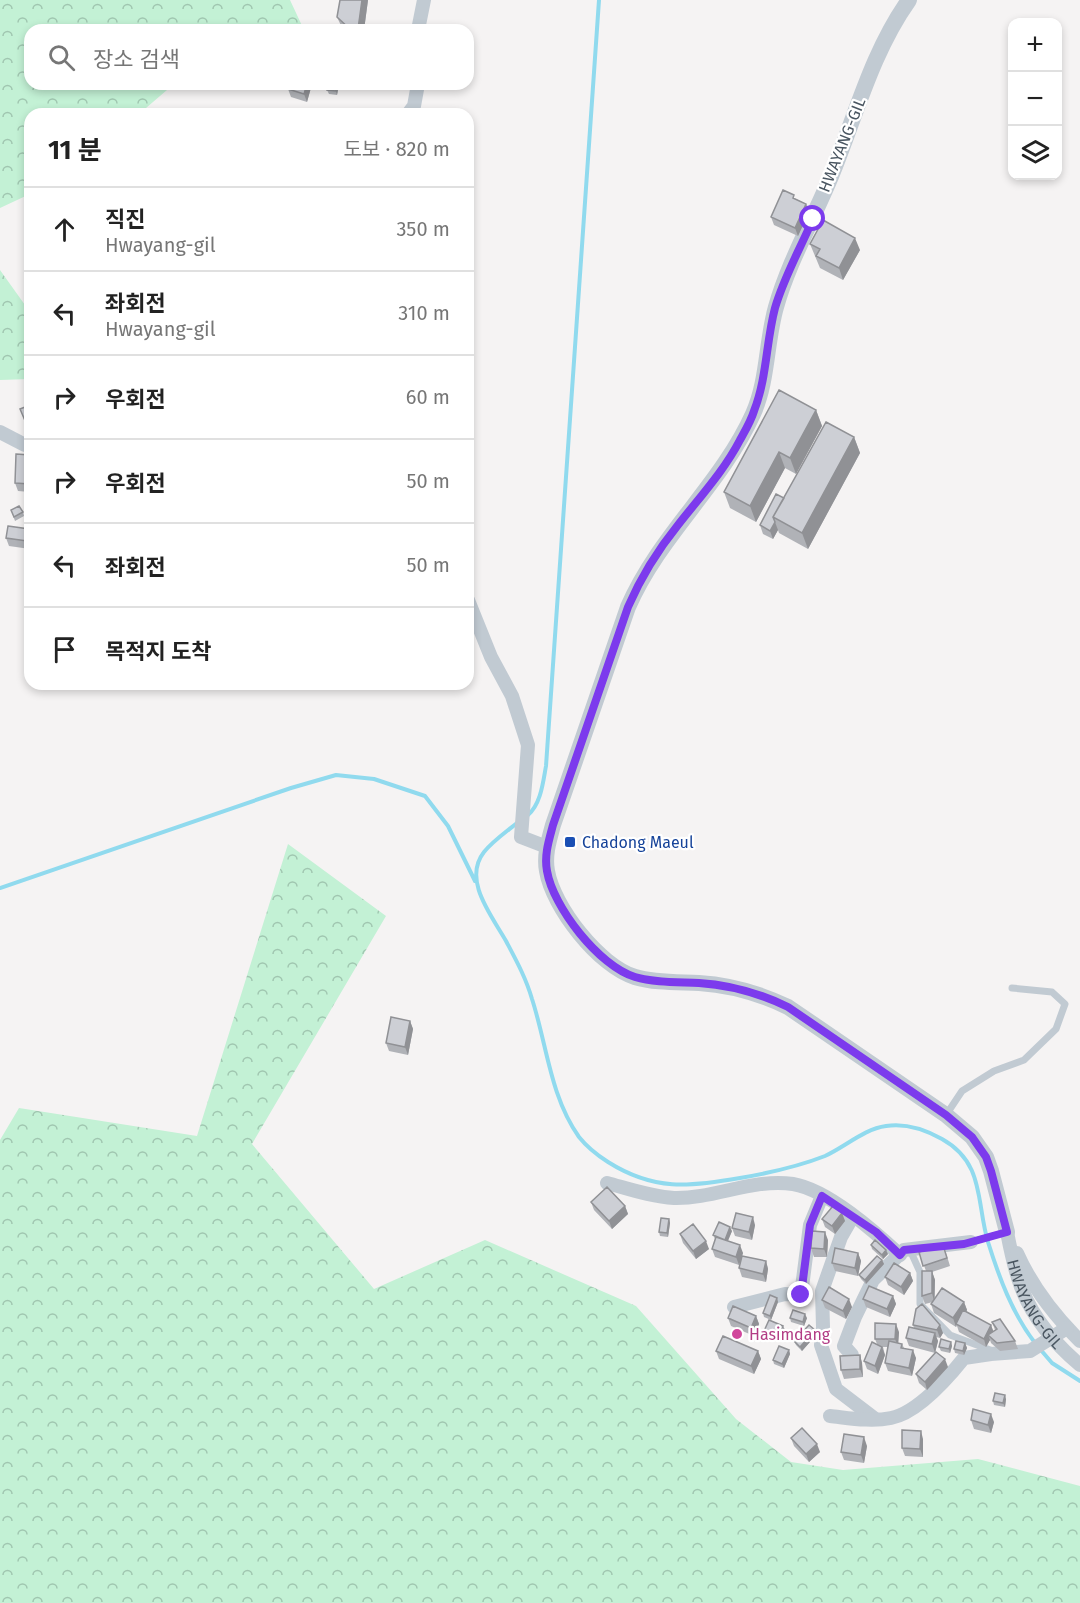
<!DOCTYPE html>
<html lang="ko">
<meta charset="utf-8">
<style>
:root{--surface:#fff;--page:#f2f2f2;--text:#222;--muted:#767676;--line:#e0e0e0}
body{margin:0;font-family:"Fira Sans","Noto Sans KR",sans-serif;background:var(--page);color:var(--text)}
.controls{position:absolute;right:18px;top:18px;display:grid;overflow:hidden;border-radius:12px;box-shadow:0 3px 9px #0003}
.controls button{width:54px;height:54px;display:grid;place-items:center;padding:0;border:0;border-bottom:2px solid var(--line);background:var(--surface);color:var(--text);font:30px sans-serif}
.stop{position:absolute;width:18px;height:18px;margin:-14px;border:4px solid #7c3aed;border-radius:50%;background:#fff}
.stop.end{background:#7c3aed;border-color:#fff;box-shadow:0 2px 6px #0008}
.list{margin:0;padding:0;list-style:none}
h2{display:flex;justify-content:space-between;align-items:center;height:78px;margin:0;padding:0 24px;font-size:26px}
h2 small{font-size:20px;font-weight:400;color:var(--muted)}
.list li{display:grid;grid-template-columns:39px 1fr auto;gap:18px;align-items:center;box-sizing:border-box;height:84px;padding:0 24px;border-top:2px solid var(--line)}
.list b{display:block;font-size:22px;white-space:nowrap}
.list p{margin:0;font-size:20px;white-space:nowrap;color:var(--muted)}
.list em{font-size:20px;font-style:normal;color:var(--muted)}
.icon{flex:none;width:33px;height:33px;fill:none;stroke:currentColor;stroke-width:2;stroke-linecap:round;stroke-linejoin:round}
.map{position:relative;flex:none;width:1080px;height:1603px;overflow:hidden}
.search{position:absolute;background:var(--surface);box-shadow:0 3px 9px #0003;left:24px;top:24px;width:450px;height:66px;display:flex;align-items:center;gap:15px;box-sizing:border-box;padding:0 21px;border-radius:18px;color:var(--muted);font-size:22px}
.panel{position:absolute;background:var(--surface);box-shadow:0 3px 9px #0003;left:24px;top:108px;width:450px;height:582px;border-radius:18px}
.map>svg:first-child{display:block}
.forest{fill:url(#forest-crowns)}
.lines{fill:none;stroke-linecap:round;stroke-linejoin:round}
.stream{stroke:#90daee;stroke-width:4}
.service{stroke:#c1cad2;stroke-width:7}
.minor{stroke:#c1cad2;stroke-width:14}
.tertiary{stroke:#c1cad2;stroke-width:16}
.wall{fill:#b0b2b7}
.shaded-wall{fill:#909195}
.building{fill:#cdcfd5;stroke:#909195;stroke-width:1.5}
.route{stroke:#7c3aed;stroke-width:8}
.transit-dot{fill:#1a4fb4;stroke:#fff;stroke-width:2}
.hotel-dot{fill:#d1479c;stroke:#fff;stroke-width:2}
.labels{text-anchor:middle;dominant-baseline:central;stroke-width:4.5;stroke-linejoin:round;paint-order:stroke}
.street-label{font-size:16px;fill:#4a5661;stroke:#fff}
.transit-label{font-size:16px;fill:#164399;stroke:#fff;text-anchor:start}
.hotel-label{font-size:16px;fill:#b23c85;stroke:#fff;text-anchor:start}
</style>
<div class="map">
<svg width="1080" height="1603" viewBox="0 0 1080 1603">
<defs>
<pattern id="forest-crowns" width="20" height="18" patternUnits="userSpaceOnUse" patternTransform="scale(1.5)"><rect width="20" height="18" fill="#c3f1d5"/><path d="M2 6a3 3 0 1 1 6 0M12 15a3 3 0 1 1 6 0" fill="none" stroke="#a0c6b0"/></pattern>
</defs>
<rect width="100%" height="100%" fill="#f5f3f3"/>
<path class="forest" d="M0,0H290L304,30H30V84H174L139,114H30V194L0,208Z
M0,270L30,312V379L0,380Z
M288,844L386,916L252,1144L374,1289L485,1240L636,1306L736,1419L791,1462L843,1470L978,1459L1080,1486V1603H0V1140L19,1108L197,1136Z"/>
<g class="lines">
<path class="stream" d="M528,815C541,804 543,782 546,766L599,0
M517,823C506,832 493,841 484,852C462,880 492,916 506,941C516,960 526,978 532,999C547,1045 550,1096 579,1137C587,1147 597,1155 608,1162C654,1191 689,1187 740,1178C769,1173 797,1167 825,1156C845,1147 864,1129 886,1126C905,1123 926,1130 942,1139C985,1163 976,1202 988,1242C999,1277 1012,1313 1035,1343
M0,888L291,788L336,775L374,779L425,796L448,826L475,881
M1040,1349L1052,1363L1080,1381"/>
<path class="service" d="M946,1115L962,1091L994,1071L1024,1060L1056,1029L1065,1004L1052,992L1012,988
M971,1242L1007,1232
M910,1250L920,1272V1304L950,1335L993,1351"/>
<g class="minor">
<path d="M418,30L424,0"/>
<path d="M408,114L414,106L418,84"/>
<path d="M0,432L25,445H30"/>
<path d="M468,600L491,657L512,696L528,745L521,837L547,847"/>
<path d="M607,1183C629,1189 652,1197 674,1198C714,1199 753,1178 793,1184C828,1190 874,1231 900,1255"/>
<path d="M853,1216L841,1237L822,1291L823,1327L821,1345L836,1389L874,1418"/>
<path id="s1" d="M1007,1232C1010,1247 1013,1263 1018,1278C1028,1312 1053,1342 1080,1365"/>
<path d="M1017,1253C1032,1287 1054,1315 1080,1341"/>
<path d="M734,1307L785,1294L801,1295L810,1225L822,1196"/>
<path d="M852,1355L844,1346L855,1317L873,1280L904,1250L971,1242"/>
<path d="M830,1416C849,1418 871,1422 891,1418C917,1413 948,1378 964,1358L991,1354L1030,1351L1067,1328"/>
</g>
<path class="tertiary" d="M909,0C872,52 856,115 832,174C814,218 789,261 776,307C766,342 768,381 753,414C721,485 660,534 628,607L553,825C549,840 544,855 547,871C553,907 599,966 635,977C655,983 678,982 699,983C731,985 759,993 788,1007L946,1115L972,1137L986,1157L991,1171L1007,1232"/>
</g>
<path class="wall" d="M368,0L364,30H343L337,17Z
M289,84H312L307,102L291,97L288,89Z
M339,84L337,95L329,94L327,90Z
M796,199L806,204L809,212L798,236L774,225L771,217Z
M810,244L860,250L843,280L820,268Z
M30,405V431H29L20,409Z
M816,410L822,426L796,474L785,468L756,522L730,508L724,492Z
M854,437L860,453L808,549L779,533L778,530L773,539L763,534L760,525L784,498Z
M30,455V492L18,491L15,483Z
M11,510L23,512L24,516L15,521Z
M29,529L30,549L9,546L6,538Z
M410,1021L413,1029L408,1055L389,1051L386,1043Z
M591,1202L625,1206L628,1214L612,1229L594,1210Z
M842,1213L845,1221L835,1234L825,1227L822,1219Z
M669,1219L670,1223L668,1237L660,1236L659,1232Z
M755,1225L752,1240L735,1236L732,1228Z
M732,1231L728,1241L743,1253L742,1256L766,1261L768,1269L766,1282L742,1277L739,1268L742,1257L739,1265L715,1257L712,1249L715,1239L713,1235Z
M680,1234L709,1249L696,1259L683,1243Z
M828,1240L827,1257H814L811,1248Z
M871,1245L888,1254L883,1259L872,1249Z
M919,1252L946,1253L950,1266L932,1272L935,1280V1299L964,1302L967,1310L966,1312L991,1325L993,1331L995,1330L992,1322L1015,1341L1018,1349L1000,1351L991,1343L990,1340L986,1347L959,1332L957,1326L956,1327L934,1313L931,1304L933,1302L925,1304L922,1296L926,1271Z
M858,1253L861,1261L858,1276L835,1271L832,1263Z
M882,1260L884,1264L866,1284L861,1279L859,1275Z
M910,1273L913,1281L904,1295L888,1285L885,1277Z
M893,1296L896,1304L890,1317L866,1307L863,1299Z
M777,1298L778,1302L771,1320L764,1317L763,1313Z
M822,1300L852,1307L846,1319L825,1308Z
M916,1309L943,1333L940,1338L936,1337L938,1341L935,1353L909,1346L906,1338L914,1328L913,1325Z
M756,1316L759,1324L754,1336L731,1326L728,1318Z
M790,1318H807L804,1326L791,1322Z
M785,1330L780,1341L766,1335L764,1331Z
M899,1332L898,1343L902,1344L904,1348L916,1358L912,1376L888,1371L885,1363L888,1347H883L885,1355L878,1374L867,1369L864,1361L877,1344L875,1339Z
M817,1334L802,1351L796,1345L794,1341Z
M951,1342L952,1346L950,1353L941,1351L939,1347Z
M965,1343L967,1348L964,1355L955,1353L954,1349Z
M789,1350L790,1354L784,1368L774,1364L773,1360Z
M716,1351H758L761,1359L754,1374L719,1359Z
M860,1355L862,1363L863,1377L844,1379L841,1370Z
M948,1367L927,1390L919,1383L916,1374Z
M1006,1399L1005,1407L994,1405L993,1401Z
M971,1420L994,1422L991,1433L974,1429Z
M791,1438L820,1452L809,1462L794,1446Z
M923,1439V1457L905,1456L902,1448Z
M867,1446L864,1463L844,1460L841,1452Z"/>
<path class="shaded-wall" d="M362,0H368L364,30H357Z
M307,84H312L307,102L304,94Z
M337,84H339L337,95L336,91Z
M806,204L809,212L798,236L795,228Z
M855,238L860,250L843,280L839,268Z
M816,410L822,426L796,474L790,458Z
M854,437L860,453L808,549L802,533Z
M779,452L785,468L756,522L750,506Z
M775,522L778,530L773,539L770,531Z
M29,529L30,531V548L27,541Z
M410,1021L413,1029L408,1055L405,1047Z
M625,1206L628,1214L612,1229L609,1221Z
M842,1213L845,1221L835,1234L832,1226Z
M753,1217L755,1225L752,1240L749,1232Z
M669,1219L670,1223L668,1237L667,1233Z
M730,1227L732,1231L726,1245L724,1241Z
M825,1232L828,1240L827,1257L824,1249Z
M706,1241L709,1249L696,1259L693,1251Z
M740,1245L743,1253L739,1265L736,1257Z
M886,1250L888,1254L883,1259L882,1255Z
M858,1253L861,1261L858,1276L855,1268Z
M882,1260L884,1264L866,1284L865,1280Z
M766,1261L768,1269L766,1282L763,1274Z
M932,1271L935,1280L934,1301L932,1293Z
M910,1273L913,1281L904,1295L901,1287Z
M893,1296L896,1304L890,1317L887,1309Z
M777,1298L778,1302L771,1320L770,1316Z
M849,1299L852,1307L846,1319L843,1311Z
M964,1302L967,1310L957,1325L956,1324V1327L953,1318Z
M805,1314L807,1318L804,1326L803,1322Z
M756,1316L759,1324L754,1336L751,1328Z
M896,1324L899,1332L898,1347L895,1339Z
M940,1325L943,1333L940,1338L937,1330Z
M991,1325L994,1333L988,1335L990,1340L986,1347L984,1339Z
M783,1326L785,1330L780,1341L778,1337Z
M815,1330L817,1334L802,1351L800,1347Z
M935,1333L938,1341L935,1353L932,1344Z
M951,1342L952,1346L950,1353L949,1349Z
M965,1343L967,1348L964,1355L963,1351Z
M882,1347L885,1355L878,1374L875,1366Z
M789,1350L790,1354L784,1368L782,1364Z
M913,1350L916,1358L912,1376L909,1368Z
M758,1351L761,1359L754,1374L751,1366Z
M860,1355L862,1363L863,1377L860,1369Z
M945,1359L948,1367L927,1390L925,1382Z
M1005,1395L1006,1399L1005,1407L1003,1403Z
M991,1414L994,1422L991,1433L988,1425Z
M921,1431L923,1439V1457L920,1449Z
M864,1437L867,1446L864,1463L861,1455Z
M817,1444L820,1452L809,1462L806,1454Z"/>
<path class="building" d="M340,0H362L358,29L357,30H351L337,17Z
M289,84H307L304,94L288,89Z
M328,84H337L336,91L327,90Z
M783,190L794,195L793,198L806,204L795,228L771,217Z
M823,220L855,238L839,268L816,256L820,249L810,244Z
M779,390L816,410L790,458L779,452L750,506L724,492Z
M30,405V421L26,423L20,409Z
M826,422L854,437L802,533L773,517Z
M16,454L30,455V484L15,483Z
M776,494L784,498L773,517L775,522L770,531L760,525Z
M19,506L23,512L14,517L11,510Z
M8,526L29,529L27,541L6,538Z
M391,1017L410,1021L405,1047L386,1043Z
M607,1187L625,1206L609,1221L591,1202Z
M833,1206L842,1213L832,1226L822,1219Z
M736,1213L753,1217L749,1232L732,1228Z
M661,1218L669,1219L667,1233L659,1232Z
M719,1222L730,1227L725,1240L713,1235Z
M693,1224L706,1241L693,1251L680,1234Z
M812,1231L825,1232L824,1249L811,1248Z
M716,1237L740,1245L736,1257L712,1249Z
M875,1240L886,1250L882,1255L871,1245Z
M943,1245L947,1258L923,1266L919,1252Z
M835,1248L858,1253L855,1268L832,1263Z
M742,1256L766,1261L763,1274L739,1268Z
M877,1256L882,1260L865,1280L859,1275Z
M894,1263L910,1273L901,1287L885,1277Z
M922,1271H932V1293L922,1296Z
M869,1286L893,1296L887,1309L863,1299Z
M829,1287L849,1299L843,1311L822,1300Z
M942,1288L964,1302L953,1318L931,1304Z
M770,1295L777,1298L770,1316L763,1313Z
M922,1304L940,1325L937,1330L913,1325L916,1309Z
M733,1306L756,1316L751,1328L728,1318Z
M793,1310L805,1314L803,1322L790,1318Z
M963,1310L991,1325L984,1339L956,1324Z
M1000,1319L1015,1341L997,1343L988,1335L997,1329L992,1322Z
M769,1320L783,1326L778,1337L764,1331Z
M875,1323L896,1324L895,1339H875Z
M809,1325L815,1330L800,1347L794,1341Z
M909,1327L935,1333L932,1344L906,1338Z
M723,1336L758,1351L751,1366L716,1351Z
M941,1339L951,1342L949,1349L939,1347Z
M889,1341L902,1344L901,1348L913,1350L909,1368L885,1363Z
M956,1341L965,1343L963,1351L954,1349Z
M872,1342L882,1347L875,1366L864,1361Z
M779,1346L789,1350L782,1364L773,1360Z
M936,1352L945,1359L925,1382L916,1374Z
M860,1355V1369L841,1370L840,1356Z
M995,1393L1005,1395L1003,1403L993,1401Z
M973,1409L991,1414L988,1425L971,1420Z
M802,1428L817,1444L806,1454L791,1438Z
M902,1430L921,1431L920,1449L902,1448Z
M844,1434L864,1437L861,1455L841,1452Z"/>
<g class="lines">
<path class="route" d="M801,1295L810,1225L822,1196L876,1232L900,1255L904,1250L964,1244L1007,1232L991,1171L986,1157L972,1137L946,1115L788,1007C759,993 731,985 699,983C678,982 655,983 635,977C599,966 553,907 547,871C544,855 549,840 553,825L628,607C641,577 657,551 678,525C699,498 724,471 740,440C745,431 751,421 754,411C767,378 766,342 775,308C784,277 800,249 813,219"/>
</g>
<rect class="transit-dot" x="564" y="836" width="12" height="12" rx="3"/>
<circle class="hotel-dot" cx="737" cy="1334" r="6"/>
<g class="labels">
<g class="street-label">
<text transform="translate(842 145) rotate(-68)">HWAYANG-GIL</text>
<text stroke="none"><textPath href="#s1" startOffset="78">HWAYANG-GIL</textPath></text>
</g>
<g class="transit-label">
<text x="582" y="842">Chadong Maeul</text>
</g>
<g class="hotel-label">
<text x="749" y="1334">Hasimdang</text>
</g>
</g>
</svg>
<div class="controls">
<button>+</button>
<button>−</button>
<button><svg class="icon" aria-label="layers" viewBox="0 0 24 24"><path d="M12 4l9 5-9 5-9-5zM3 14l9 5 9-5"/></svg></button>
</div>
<div class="stop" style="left:813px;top:219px"></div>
<div class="stop end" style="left:801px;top:1295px"></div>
<div class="search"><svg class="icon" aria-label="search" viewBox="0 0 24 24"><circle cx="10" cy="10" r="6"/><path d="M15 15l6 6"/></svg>장소 검색</div>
<section class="panel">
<h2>11 분<small>도보 · 820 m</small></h2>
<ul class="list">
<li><svg class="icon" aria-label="ahead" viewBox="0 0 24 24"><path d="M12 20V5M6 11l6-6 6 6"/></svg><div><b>직진</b><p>Hwayang-gil</p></div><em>350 m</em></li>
<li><svg class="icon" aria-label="left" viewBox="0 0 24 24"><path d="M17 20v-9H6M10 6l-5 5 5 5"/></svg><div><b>좌회전</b><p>Hwayang-gil</p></div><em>310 m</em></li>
<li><svg class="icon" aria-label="right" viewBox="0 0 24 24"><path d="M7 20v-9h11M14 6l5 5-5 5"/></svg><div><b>우회전</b></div><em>60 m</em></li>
<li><svg class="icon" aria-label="right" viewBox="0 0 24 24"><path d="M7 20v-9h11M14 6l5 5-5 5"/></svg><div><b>우회전</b></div><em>50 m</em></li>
<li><svg class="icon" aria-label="left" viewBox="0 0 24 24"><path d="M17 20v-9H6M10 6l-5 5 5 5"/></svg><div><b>좌회전</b></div><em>50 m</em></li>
<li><svg class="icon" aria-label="arrive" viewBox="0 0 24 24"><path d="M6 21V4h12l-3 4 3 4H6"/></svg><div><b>목적지 도착</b></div></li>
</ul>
</section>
</div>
